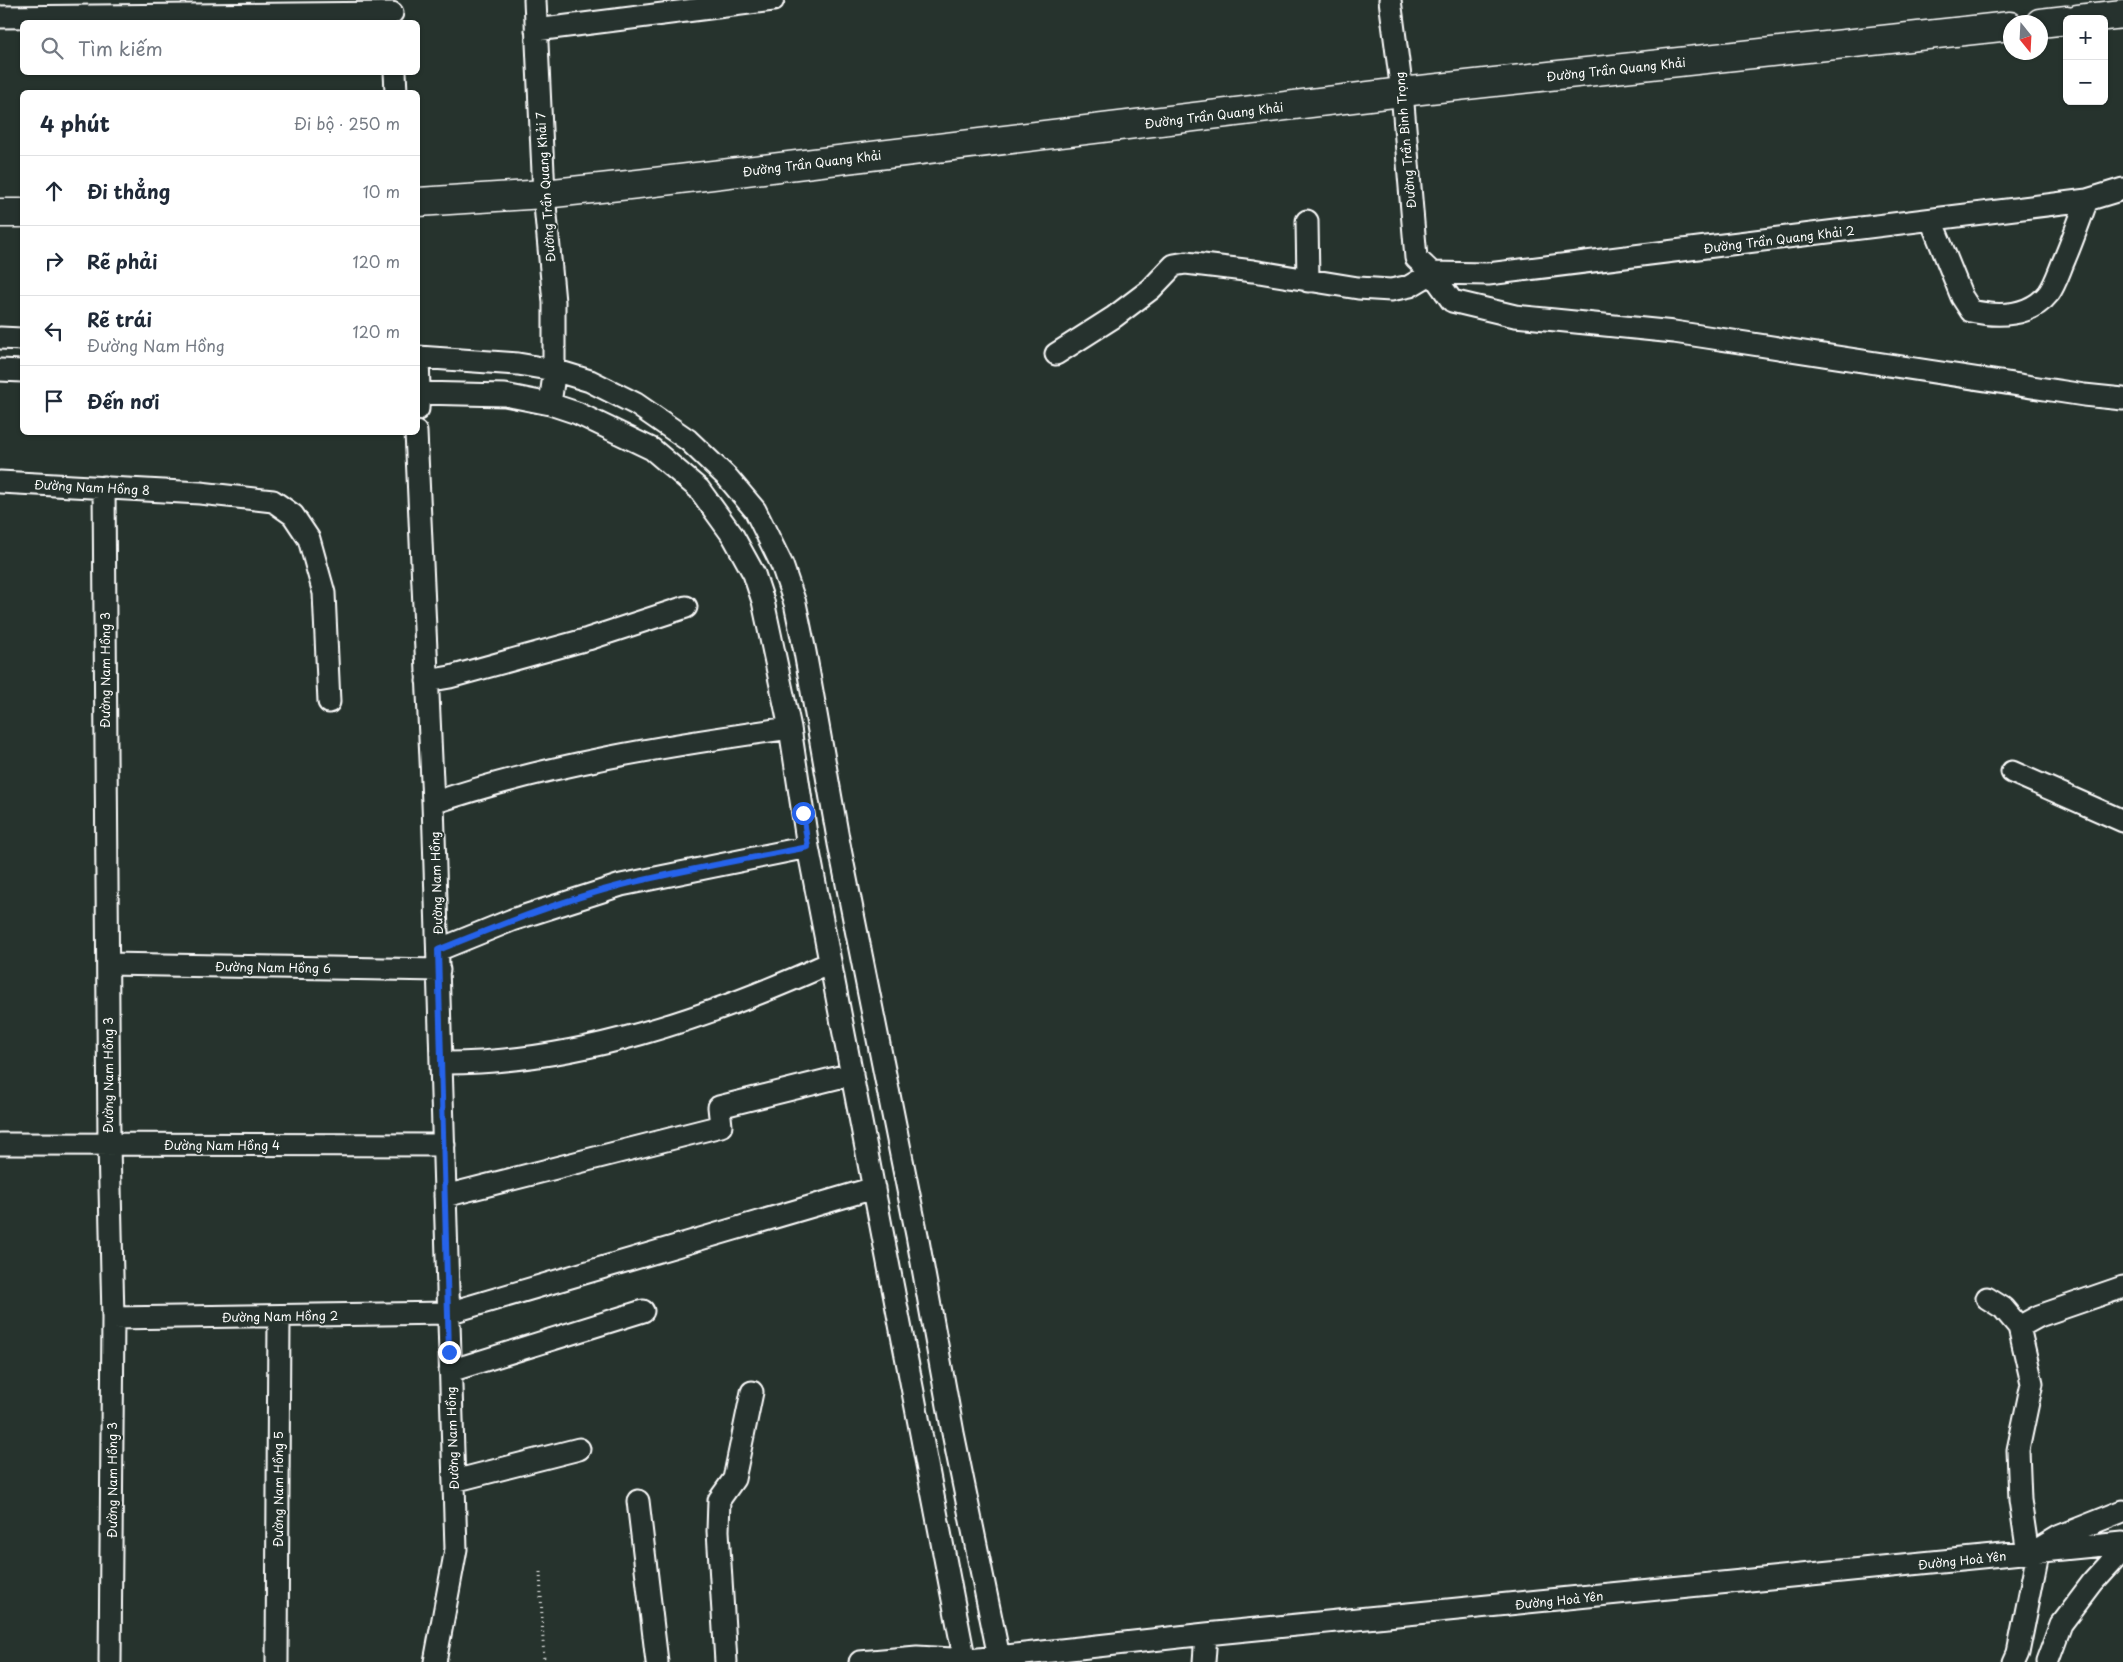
<!DOCTYPE html>
<html lang="vi">
<meta charset="utf-8">
<style>
:root{--surface:#fff;--page:#f2f2f3;--text:#1f2937;--muted:#747a83;--line:#e0e1e3}
body{margin:0;font-family:"Playpen Sans",sans-serif;background:var(--page);color:var(--text)}
.controls{position:absolute;right:15px;top:15px;display:grid;overflow:hidden;border-radius:8px;box-shadow:0 1px 4px #0004}
.controls button{width:45px;height:45px;display:grid;place-items:center;padding:0;border:0;border-bottom:1px solid var(--line);background:var(--surface);color:var(--text);font:25px sans-serif}
.compass{position:absolute;left:2003px;top:15px;width:45px;height:45px;border-radius:50%;background:var(--surface);box-shadow:0 1px 4px #0004;rotate:162deg}
.stop{position:absolute;width:15px;height:15px;margin:-11px;border:4px solid #2563eb;border-radius:50%;background:#fff}
.stop.end{background:#2563eb;border-color:#fff;box-shadow:0 1px 5px #0008}
.list{margin:0;padding:0;list-style:none}
h2{display:flex;justify-content:space-between;align-items:center;height:65px;margin:0;padding:0 20px;font-size:21px}
h2 small{font-size:16px;font-weight:400;color:var(--muted)}
.list li{display:grid;grid-template-columns:32px 1fr auto;gap:15px;align-items:center;box-sizing:border-box;height:70px;padding:0 20px;border-top:1px solid var(--line)}
.list b{display:block;font-size:19px;white-space:nowrap}
.list p{margin:0;font-size:16px;white-space:nowrap;color:var(--muted)}
.list em{font-size:16px;font-style:normal;color:var(--muted)}
.icon{flex:none;width:28px;height:28px;fill:none;stroke:currentColor;stroke-width:2;stroke-linecap:round;stroke-linejoin:round}
.map{position:relative;flex:none;width:2123px;height:1662px;overflow:hidden}
.search{position:absolute;background:var(--surface);box-shadow:0 1px 4px #0004;left:20px;top:20px;width:400px;height:55px;display:flex;align-items:center;gap:12px;box-sizing:border-box;padding:0 18px;border-radius:8px;color:var(--muted);font-size:19px}
.panel{position:absolute;background:var(--surface);box-shadow:0 1px 4px #0004;left:20px;top:90px;width:400px;height:345px;border-radius:8px}
.map>svg:first-child{display:block}
.lines{fill:none;stroke-linecap:round;stroke-linejoin:round}
.minor-casing{stroke:#fff;stroke-width:25}
.major-casing{stroke:#fff;stroke-width:31}
.path{stroke:#fff;stroke-width:3;stroke-dasharray:1 4;stroke-linecap:butt}
.minor{stroke:#26332d;stroke-width:21}
.major{stroke:#26332d;stroke-width:28}
.route{stroke:#2563eb;stroke-width:6}
.labels{text-anchor:middle;dominant-baseline:central;stroke-width:4;stroke-linejoin:round;paint-order:stroke}
.street-label{font-size:12px;fill:#fff;stroke:#26332d}
</style>
<div class="map">
<svg width="2123" height="1662" viewBox="0 0 2123 1662">
<rect width="100%" height="100%" fill="#26332d"/>
<filter id="ink" filterUnits="userSpaceOnUse"><feTurbulence type="fractalNoise" baseFrequency=".02" numOctaves="2"/><feDisplacementMap in="SourceGraphic" scale="10" xChannelSelector="R" yChannelSelector="G"/><feConvolveMatrix kernelMatrix="1 2 1 2 8 2 1 2 1" color-interpolation-filters="sRGB"/></filter>
<g filter="url(#ink)">
<g class="lines">
<g class="minor-casing">
<path id="minor" d="M535,0L544,194L554,302V375L550,404
M1390,0L1402,92L1416,258L1432,273L1452,301L1515,316L1674,332L2084,395L2123,399
M0,17L392,13
M536,30L773,0
M395,72L396,92
M1931,220L1962,297L1971,311C1998,317 2030,317 2049,293C2056,283 2060,269 2065,258C2073,239 2080,219 2087,200
M1307,221L1308,281
M0,338L22,339
M1056,354L1114,317L1151,289L1174,265L1186,263L1253,271L1358,288L1391,290L1410,286L1432,273L1488,274L2087,200L2123,189
M418,357L518,364L554,370L590,381L636,404L688,440L728,478L755,510L782,565L795,603L805,652L839,844L917,1235L953,1433L1000,1662
M418,359L419,387L418,409
M0,370L22,371
M418,393L505,395L550,404L577,413L652,449L699,489L733,536L754,574L763,601L790,728L808,847L965,1662
M416,432L433,803L456,1549L435,1662
M0,482L200,493L273,501L293,515L309,539L324,593L329,702
M104,487L109,1144L113,1318L110,1662
M427,681L450,677L588,639L686,607
M2012,772L2123,821
M433,803C549,764 669,745 790,728
M438,950L512,920L621,885L808,847
M108,964L439,970
M442,1063C575,1064 710,1017 830,963
M0,1144L444,1145
M445,1196L721,1126L719,1107L852,1074
M1987,1298L2003,1308L2019,1327L2032,1383L2018,1450L2020,1500L2028,1554
M113,1318L448,1313L874,1188
M2019,1327L2039,1316L2123,1287
M450,1371L643,1311
M454,1481L579,1449
M638,1501L657,1662
M2037,1550L2060,1536L2123,1511
M277,1662L279,1316
M726,1662L718,1531L719,1500L734,1479L752,1392
M860,1662L917,1657L970,1660L1206,1634L2123,1543
M1204,1662L1206,1634
M2014,1662L2018,1653L2038,1553
M2047,1662L2061,1624L2092,1583L2123,1549"/>
</g>
<g class="major-casing">
<path id="major" d="M2078,19L2123,14
M2040,23L2067,20
M418,202L544,194L638,184L1402,92L2010,26
M0,213H22"/>
</g>
<path class="path" d="M540,1572L544,1662"/>
<use href="#minor" class="minor"/>
<use href="#major" class="major"/>
</g>
</g>
<g class="lines" filter="url(#ink)">
<path class="route" d="M449,1352L438,950C498,926 559,901 622,885C683,870 746,859 808,847L803,813"/>
</g>
<g class="labels">
<g class="street-label">
<text transform="translate(1616 69) rotate(-6)">Đường Trần Quang Khải</text>
<text transform="translate(1214 115) rotate(-7)">Đường Trần Quang Khải</text>
<text transform="translate(1405 140) rotate(-95)">Đường Trần Bình Trọng</text>
<text transform="translate(812 163) rotate(-7)">Đường Trần Quang Khải</text>
<text transform="translate(545 187) rotate(-94)">Đường Trần Quang Khải 7</text>
<text transform="translate(1779 239) rotate(-7)">Đường Trần Quang Khải 2</text>
<text transform="translate(92 487) rotate(3)">Đường Nam Hồng 8</text>
<text transform="translate(105 670) rotate(-90)">Đường Nam Hồng 3</text>
<text transform="translate(436 883) rotate(-92)">Đường Nam Hồng</text>
<text transform="translate(273 967) rotate(1)">Đường Nam Hồng 6</text>
<text transform="translate(108 1075) rotate(-90)">Đường Nam Hồng 3</text>
<text x="222" y="1145">Đường Nam Hồng 4</text>
<text transform="translate(280 1316) rotate(-1)">Đường Nam Hồng 2</text>
<text transform="translate(452 1438) rotate(-92)">Đường Nam Hồng</text>
<text transform="translate(112 1480) rotate(-90)">Đường Nam Hồng 3</text>
<text transform="translate(278 1489) rotate(-90)">Đường Nam Hồng 5</text>
<text transform="translate(1962 1560) rotate(-6)">Đường Hoà Yên</text>
<text transform="translate(1559 1600) rotate(-6)">Đường Hoà Yên</text>
</g>
</g>
</svg>
<div class="controls">
<button>+</button>
<button>−</button>
</div>
<svg class="compass" viewBox="-18 -18 36 36"><path d="M0-13l5 13h-10z" fill="#e53935"/><path d="M0 13l5-13h-10z" fill="#747a83"/></svg>
<div class="stop" style="left:803px;top:813px"></div>
<div class="stop end" style="left:449px;top:1352px"></div>
<div class="search"><svg class="icon" aria-label="search" viewBox="0 0 24 24"><circle cx="10" cy="10" r="6"/><path d="M15 15l6 6"/></svg>Tìm kiếm</div>
<section class="panel">
<h2>4 phút<small>Đi bộ · 250 m</small></h2>
<ul class="list">
<li><svg class="icon" aria-label="ahead" viewBox="0 0 24 24"><path d="M12 20V5M6 11l6-6 6 6"/></svg><div><b>Đi thẳng</b></div><em>10 m</em></li>
<li><svg class="icon" aria-label="right" viewBox="0 0 24 24"><path d="M7 20v-9h11M14 6l5 5-5 5"/></svg><div><b>Rẽ phải</b></div><em>120 m</em></li>
<li><svg class="icon" aria-label="left" viewBox="0 0 24 24"><path d="M17 20v-9H6M10 6l-5 5 5 5"/></svg><div><b>Rẽ trái</b><p>Đường Nam Hồng</p></div><em>120 m</em></li>
<li><svg class="icon" aria-label="arrive" viewBox="0 0 24 24"><path d="M6 21V4h12l-3 4 3 4H6"/></svg><div><b>Đến nơi</b></div></li>
</ul>
</section>
</div>
